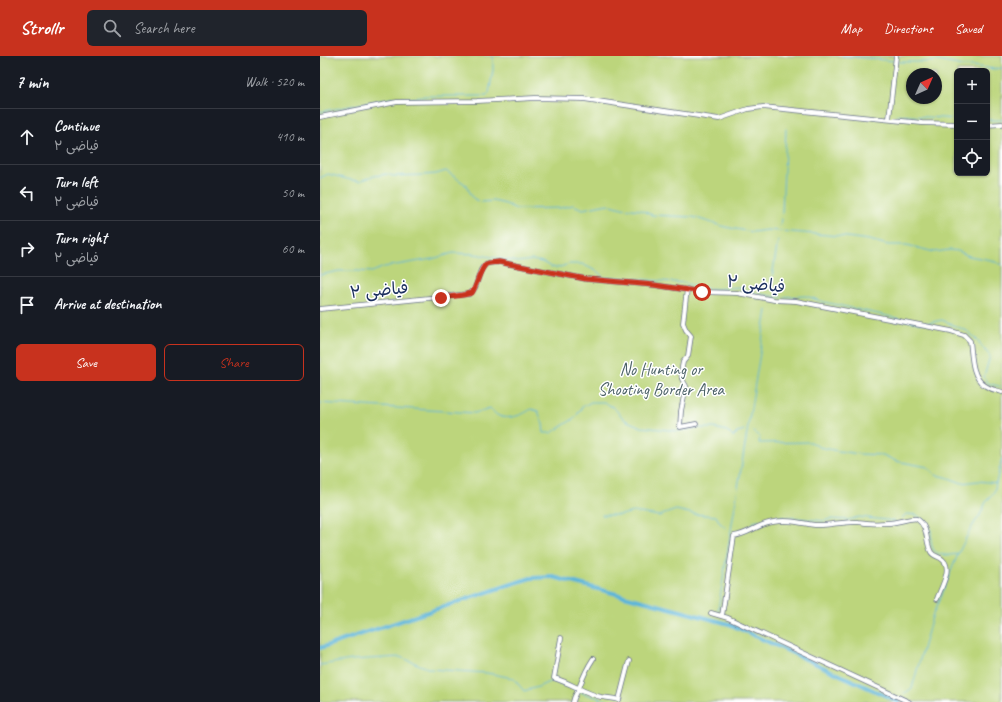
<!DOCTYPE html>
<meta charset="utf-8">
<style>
:root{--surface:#171b24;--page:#20242c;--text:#f1f3f6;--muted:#9ea1a6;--line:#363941;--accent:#c8321e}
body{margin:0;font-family:Caveat,"Playpen Sans Arabic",sans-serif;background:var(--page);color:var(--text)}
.controls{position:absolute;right:12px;top:12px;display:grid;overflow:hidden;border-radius:6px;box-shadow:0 1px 3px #0004}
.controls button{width:36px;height:36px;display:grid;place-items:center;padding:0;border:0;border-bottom:1px solid var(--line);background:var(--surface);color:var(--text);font:20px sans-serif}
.compass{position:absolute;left:586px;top:12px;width:36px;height:36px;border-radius:50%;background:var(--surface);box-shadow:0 1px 3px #0004;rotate:45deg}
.stop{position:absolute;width:12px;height:12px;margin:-9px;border:3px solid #c8321e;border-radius:50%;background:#fff}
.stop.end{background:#c8321e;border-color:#fff;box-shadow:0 1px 4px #0008}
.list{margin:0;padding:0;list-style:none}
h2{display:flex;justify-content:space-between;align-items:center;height:52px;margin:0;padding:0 16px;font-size:17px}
h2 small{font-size:13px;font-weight:400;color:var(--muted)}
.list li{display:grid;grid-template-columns:26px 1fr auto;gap:12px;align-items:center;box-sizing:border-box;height:56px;padding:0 16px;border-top:1px solid var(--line)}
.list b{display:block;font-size:15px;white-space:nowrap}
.list p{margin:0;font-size:13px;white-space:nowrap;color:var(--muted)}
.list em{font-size:13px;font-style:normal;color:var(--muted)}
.actions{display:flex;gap:8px;padding:12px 16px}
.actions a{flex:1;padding:9px 0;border:1px solid var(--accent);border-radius:6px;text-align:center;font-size:14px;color:var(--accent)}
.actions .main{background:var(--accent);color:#fff}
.icon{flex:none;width:22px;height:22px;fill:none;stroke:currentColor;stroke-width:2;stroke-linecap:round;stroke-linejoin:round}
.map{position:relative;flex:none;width:682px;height:646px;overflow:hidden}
header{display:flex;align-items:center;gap:24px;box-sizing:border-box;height:56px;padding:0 20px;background:var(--accent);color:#fff}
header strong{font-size:19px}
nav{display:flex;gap:22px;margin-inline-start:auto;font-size:14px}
.search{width:280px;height:36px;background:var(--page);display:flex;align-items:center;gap:10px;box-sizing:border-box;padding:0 14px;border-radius:6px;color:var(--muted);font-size:15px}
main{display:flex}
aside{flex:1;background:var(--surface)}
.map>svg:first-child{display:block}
.green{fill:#bcd57b;stroke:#6c826c;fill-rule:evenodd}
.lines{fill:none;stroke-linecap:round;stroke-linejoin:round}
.stream{stroke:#5cb5da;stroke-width:1}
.canal{stroke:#5cb5da;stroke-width:4}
.minor-casing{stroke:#68718a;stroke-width:5.5}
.minor{stroke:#fff;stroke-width:4}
.route{stroke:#c8321e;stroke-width:5}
.labels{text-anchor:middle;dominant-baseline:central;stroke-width:3;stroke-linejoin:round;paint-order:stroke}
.street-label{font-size:17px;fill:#1b2f5e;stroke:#fff}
.park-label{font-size:17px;fill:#4b6167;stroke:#fff}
</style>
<header>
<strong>Strollr</strong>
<div class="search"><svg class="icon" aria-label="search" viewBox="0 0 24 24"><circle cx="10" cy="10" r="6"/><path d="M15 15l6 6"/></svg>Search here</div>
<nav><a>Map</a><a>Directions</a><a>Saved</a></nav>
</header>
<main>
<aside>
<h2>7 min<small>Walk · 520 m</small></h2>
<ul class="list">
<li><svg class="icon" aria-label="ahead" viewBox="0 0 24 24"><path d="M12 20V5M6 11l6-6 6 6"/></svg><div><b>Continue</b><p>فیاضی ۲</p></div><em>410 m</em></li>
<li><svg class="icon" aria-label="left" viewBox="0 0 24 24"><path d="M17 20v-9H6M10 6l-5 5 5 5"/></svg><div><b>Turn left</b><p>فیاضی ۲</p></div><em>50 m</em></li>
<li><svg class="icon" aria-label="right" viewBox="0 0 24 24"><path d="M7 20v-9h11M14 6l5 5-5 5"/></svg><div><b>Turn right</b><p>فیاضی ۲</p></div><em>60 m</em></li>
<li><svg class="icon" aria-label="arrive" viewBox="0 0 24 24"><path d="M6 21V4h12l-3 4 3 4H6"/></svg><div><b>Arrive at destination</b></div></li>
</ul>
<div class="actions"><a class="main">Save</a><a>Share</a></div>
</aside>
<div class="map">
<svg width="682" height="646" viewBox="0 0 682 646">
<rect width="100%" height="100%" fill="#fff"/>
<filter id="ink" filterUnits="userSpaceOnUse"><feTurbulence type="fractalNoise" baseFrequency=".025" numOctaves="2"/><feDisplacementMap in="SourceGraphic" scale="8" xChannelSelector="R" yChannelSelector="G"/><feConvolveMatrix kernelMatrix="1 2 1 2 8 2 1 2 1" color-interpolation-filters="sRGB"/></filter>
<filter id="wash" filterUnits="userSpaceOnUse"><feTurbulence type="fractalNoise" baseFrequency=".012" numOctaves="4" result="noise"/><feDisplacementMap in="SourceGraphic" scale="16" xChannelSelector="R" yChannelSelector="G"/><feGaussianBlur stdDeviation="0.9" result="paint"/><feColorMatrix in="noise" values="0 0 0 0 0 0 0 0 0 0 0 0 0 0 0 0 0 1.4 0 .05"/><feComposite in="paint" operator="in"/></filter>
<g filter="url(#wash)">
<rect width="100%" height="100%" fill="#f7ecdb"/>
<path class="green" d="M0,0H682V646H0ZM637,15H667V117H637ZM592,18H616V42H592Z"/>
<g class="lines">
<path class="stream" d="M522,0L575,5
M578,6H604L618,5L643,10H653L674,13L682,12
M0,56L72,42H94L102,40H167L169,37L173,14V0
M576,59L637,63
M667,64H682
M0,122L8,118L31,124L40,125L54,120L67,118L73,120L103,119L116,118L126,115L145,128L154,143L161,146L173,145L186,148L196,153L240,152L253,149L263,153L288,148L302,152L321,154L332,159L373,161L405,171L432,176L448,174L519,180L549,184L568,189H587L614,196L630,194L638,195L649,200L671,204L682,209
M460,170L462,157L466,73
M0,219L19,215H38L52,216L64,211L112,203L133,197L155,198L198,206L212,204L222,206L231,211L237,212L249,208H262L278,216L284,222L293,221L365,227L379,232L396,233L420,231L429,236L458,241L486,240L504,246L599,267H608L622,264L647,275L656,283L670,300L664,321L667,327L682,331
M450,234L458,184
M0,347L155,357L170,352C172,354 175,358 177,359C187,365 203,359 211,353L218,355L223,368L224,377H231L255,362L262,351L271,346H284L294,352L305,364L321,371L358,375L374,372H394L407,375L413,381L418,376L424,374
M434,376L440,381L439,387L491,386L499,391L518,395L539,398L563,399L576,405L608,411L615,419L626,421L642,427L658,425L676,427
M282,459H301L313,456L339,460L356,454L374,458L396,460L400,467L406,472
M581,463L586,458L597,459C602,463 610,468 611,475C612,478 610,482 611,485C612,501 625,500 637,498
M419,475L429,473L433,466L459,461L478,462L504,465L510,463L528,464L539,461L575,465
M398,554L447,254
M0,609L32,604L80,601L110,613L167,617L193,622L204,635L218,631L231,625L247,629
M250,630L256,634
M259,636L292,646
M584,638L592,632L612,561L638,498L649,476L655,466L659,461L666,446L674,436L682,402
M302,646H307"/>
<path class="canal" d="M0,592L201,525L211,522L233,521L409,568L579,646"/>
</g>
</g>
<g filter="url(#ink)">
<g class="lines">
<g class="minor-casing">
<path id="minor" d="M0,61L77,46L157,45L215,42L264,43L399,63L428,53L443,51L602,67L637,68
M569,63L576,0
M667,69L682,68
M367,233L363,267L366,274L371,280L368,300L363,306L361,316L362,323L366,330L361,355L360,371L376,368
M0,253L149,238C160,232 156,215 166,208C170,206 175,207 179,206L266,223L334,229L382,236L417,237L454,244L476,245L631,275L644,279L650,285C652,299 651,320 664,329C669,333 676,334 682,336
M391,557L408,562L425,570L589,646
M402,560L414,480C429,478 438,468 453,466C468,463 481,467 495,469C508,470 524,465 538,466C541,466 544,467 547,467C554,468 561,467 568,467C576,467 593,461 597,463C609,471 605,485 611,496C614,501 619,500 623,504C633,513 620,533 617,543
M241,582L234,622C251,627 264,637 281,641C287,642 293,642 299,644L309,605
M253,646C254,640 257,637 259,632C263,621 267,612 273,603"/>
</g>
<use href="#minor" class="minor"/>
</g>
</g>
<g class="lines" filter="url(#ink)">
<path class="route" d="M121,242L143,239L152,237C157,229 160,213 166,208C170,206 175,207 179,206L266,223L334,229L382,236"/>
</g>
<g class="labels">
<g class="street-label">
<text transform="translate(436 228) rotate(6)">فیاضی ۲</text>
<text transform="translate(59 234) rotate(-5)">فیاضی ۲</text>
</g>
<g class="park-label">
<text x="341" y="313">No Hunting or<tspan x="341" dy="20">Shooting Border Area</tspan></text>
</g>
</g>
</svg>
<div class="controls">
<button>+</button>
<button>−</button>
<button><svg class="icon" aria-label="locate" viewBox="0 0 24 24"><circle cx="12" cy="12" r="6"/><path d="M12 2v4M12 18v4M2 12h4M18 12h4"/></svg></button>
</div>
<svg class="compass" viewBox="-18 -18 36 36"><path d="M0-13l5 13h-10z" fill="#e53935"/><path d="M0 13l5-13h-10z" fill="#9ea1a6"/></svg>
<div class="stop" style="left:382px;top:236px"></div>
<div class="stop end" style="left:121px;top:242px"></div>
</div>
</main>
